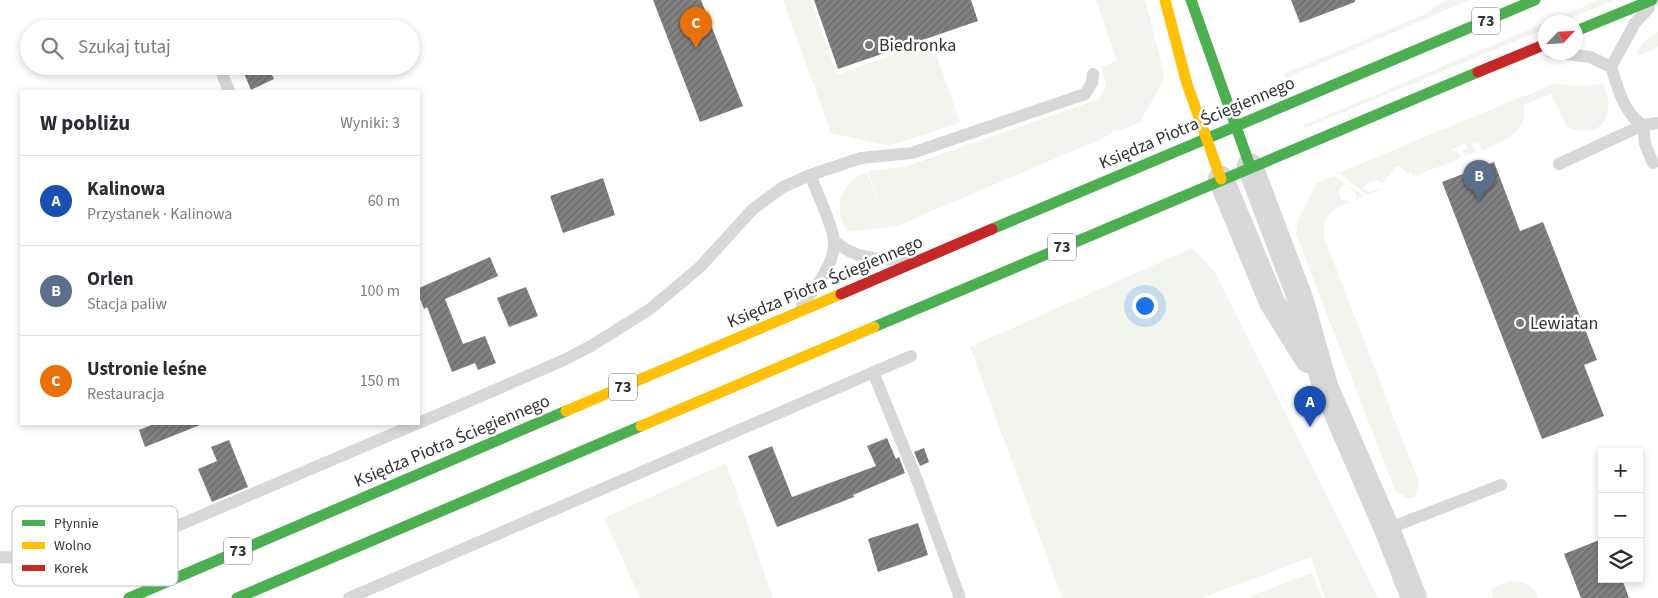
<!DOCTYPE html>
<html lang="pl">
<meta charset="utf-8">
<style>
:root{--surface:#fff;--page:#f7f7f7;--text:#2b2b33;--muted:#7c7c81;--line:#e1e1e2;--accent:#2563eb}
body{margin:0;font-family:"Source Sans 3",sans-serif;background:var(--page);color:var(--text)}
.controls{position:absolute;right:15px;bottom:15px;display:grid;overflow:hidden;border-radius:0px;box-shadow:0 2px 8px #0003}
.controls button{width:45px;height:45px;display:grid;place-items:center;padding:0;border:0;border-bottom:1px solid var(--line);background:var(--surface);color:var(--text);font:25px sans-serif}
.compass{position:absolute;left:1538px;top:15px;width:45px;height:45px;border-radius:50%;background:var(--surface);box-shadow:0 2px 8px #0003;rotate:65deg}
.you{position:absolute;left:1144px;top:305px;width:18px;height:18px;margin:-12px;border:4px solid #fff;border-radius:50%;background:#1a73e8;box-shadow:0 0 0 8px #1a73e833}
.badge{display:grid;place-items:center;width:32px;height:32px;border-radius:50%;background:var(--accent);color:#fff;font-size:16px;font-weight:700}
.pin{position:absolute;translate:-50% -41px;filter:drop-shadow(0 1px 2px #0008)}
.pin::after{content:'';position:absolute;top:26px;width:18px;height:15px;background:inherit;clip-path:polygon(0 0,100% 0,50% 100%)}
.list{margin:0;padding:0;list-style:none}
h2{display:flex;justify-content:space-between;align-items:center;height:65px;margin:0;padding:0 20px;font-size:21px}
h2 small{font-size:16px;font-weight:400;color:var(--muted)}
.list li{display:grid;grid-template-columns:32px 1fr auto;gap:15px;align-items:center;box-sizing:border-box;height:90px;padding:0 20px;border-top:1px solid var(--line)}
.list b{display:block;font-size:19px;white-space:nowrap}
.list p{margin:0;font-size:16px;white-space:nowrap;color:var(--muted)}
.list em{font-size:16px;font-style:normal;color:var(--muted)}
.icon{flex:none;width:28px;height:28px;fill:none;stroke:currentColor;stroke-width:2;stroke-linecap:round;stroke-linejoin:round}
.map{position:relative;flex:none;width:1658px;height:598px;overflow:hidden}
.search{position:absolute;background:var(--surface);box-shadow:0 2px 8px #0003;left:20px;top:20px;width:400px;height:55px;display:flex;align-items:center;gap:12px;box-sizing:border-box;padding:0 18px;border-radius:28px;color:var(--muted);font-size:19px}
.panel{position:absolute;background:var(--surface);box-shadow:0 2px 8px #0003;left:20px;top:90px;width:400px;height:335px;border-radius:0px}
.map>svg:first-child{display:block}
.green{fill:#f1f5ed}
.building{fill:url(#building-hatch)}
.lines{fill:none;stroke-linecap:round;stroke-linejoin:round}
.lane{stroke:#d7d7d7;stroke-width:12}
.street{stroke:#d7d7d7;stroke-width:26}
.fast{stroke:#4caf50;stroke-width:11}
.slow{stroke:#ffc107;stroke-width:11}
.jam{stroke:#c62828;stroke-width:11}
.poi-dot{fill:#7a7a7a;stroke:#fff;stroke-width:2}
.labels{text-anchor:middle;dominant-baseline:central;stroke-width:5;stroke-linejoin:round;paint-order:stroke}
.shield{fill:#fff;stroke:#707070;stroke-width:1}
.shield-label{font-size:16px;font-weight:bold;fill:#333}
.poi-label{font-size:18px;fill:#333;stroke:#fff;text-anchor:start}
.street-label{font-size:18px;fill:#333;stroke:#fff}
.key{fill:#fff;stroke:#c2c2c2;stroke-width:1}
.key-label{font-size:14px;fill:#333}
</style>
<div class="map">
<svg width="1658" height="598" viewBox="0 0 1658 598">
<defs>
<pattern id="building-hatch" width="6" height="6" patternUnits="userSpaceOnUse" patternTransform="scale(1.25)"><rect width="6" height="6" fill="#818181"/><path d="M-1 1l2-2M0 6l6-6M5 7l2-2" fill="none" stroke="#6a6a6a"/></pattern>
</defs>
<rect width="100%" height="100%" fill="#fff"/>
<path class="green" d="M783,0H811L837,75L934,40L935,51L960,122L890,146L831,133Z
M1096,0H1145L1164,73L1163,81L1140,122L1116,132L1113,130L1112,134L1101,139L897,226L847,232C833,207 839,183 867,172L884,217L868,171L904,167L922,161L1099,99L1106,84L1101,67L1117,61Z
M1446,0H1470L1286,78L1284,74L1425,14Z
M1599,0H1615L1561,22H1546L1545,29L1305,128L1304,125Z
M1658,32V47L1637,56C1640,44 1647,37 1658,32Z
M1554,84L1583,86L1603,84C1617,113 1602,143 1567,127L1551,94L1524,105C1527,134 1504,141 1482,150L1478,142L1472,145L1475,152L1465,156L1462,150L1468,148L1465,143L1451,150L1458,151L1461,158L1418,175L1415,174L1413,177L1411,172L1407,173L1402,167L1396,166L1383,183L1380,184L1379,180L1370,181L1363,188L1368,192L1389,186L1367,195L1339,173L1446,128L1449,129L1448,127Z
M1334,176L1364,196L1354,200L1357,195L1347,184L1341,186L1339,191L1341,199L1350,202C1333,209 1321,216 1324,237L1419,483L1415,497L1404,499V495L1396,492L1393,485L1296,234L1298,220L1317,182Z
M1192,248L1214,271L1378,598H1325L1311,557L1202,598H1062L970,347Z
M726,463L773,598H640L604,518Z
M1312,573L1322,598H1251V596Z
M1510,581C1523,581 1534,585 1538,598H1493L1491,589Z"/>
<path class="building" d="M653,0H701L743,106L700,122Z
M814,0H971L978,21L838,69Z
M1291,0H1355V2L1300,23Z
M241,66H268L274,79L251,90Z
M1494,162L1520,231L1543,222L1597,360L1584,365L1604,416L1542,439L1442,182Z
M603,178L615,215L563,233L550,196Z
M490,257L498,276L445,299L463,344L485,336L496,363L478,370L475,363L452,372L427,307L424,309L419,296V288Z
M526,287L538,316L509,327L497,298Z
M154,424H200V425L145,447L139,430Z
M887,438L896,459L899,457L905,473L853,495L854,497L777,527L748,456L772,446L792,497L876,466L867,446Z
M229,440L248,487L212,502L198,469L217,461L211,447Z
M924,448L929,462L920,466L914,452Z
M918,523L928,555L878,572L868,539Z
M1602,539V579H1622L1629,598H1581L1564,554Z"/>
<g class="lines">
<path class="lane" d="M1551,52L1590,57L1611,67C1618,87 1623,113 1643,125
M1611,67L1635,23L1649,8
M223,76L229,91
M1643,125L1645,144L1653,163
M1559,164L1643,125L1658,123
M834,240C851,258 881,261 905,258
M802,305C815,288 836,263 834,240C831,222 817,192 810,175
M873,372L917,480L960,598
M419,423L564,360L591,346L650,309L700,267L753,209L783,187L810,175L861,158L912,153L1085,94L1092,83L1093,74
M1387,529L1501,485
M0,557L73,561L101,556L149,538L416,424
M349,598L911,356"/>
<path class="street" d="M1250,166L1301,301L1325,386L1387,529L1414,598
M1221,179L1272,302L1308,360"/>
<path class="fast" d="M1191,0L1250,166
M1576,31L1652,0
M992,229L1535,0
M874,327L1478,72
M129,598L566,411
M237,598L641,426"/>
<path class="slow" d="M1165,0L1187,84L1221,179
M566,411L841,294
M641,426L874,327"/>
<path class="jam" d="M1478,72L1546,44
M841,294L992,229"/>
</g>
<g class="poi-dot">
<circle cx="869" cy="45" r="5"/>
<circle cx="1520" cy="323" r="5"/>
</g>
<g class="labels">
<g class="shield">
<rect x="1472" y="7.5" width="28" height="27" rx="4"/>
<rect x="1048" y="233.5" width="28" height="27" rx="4"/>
<rect x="609" y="373.5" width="28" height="27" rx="4"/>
<rect x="224" y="537.5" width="28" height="27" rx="4"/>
</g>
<g class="shield-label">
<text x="1486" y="21">73</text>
<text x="1062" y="247">73</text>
<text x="623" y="387">73</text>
<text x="238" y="551">73</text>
</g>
<g class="poi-label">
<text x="879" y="45">Biedronka</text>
<text x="1530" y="323">Lewiatan</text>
</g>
<g class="street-label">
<text transform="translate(1197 123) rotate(-23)">Księdza Piotra Ściegiennego</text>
<text transform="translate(825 282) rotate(-23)">Księdza Piotra Ściegiennego</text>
<text transform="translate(452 441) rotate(-23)">Księdza Piotra Ściegiennego</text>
</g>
</g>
<rect x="12" y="506" width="166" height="80" rx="8" class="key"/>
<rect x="22" y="520" width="23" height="6" fill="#4caf50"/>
<rect x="22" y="542" width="23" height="7" fill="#ffc107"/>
<rect x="22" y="565" width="23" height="6" fill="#c62828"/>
<g class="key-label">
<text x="54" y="528">Płynnie</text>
<text x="54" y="550">Wolno</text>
<text x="54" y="573">Korek</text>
</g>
</svg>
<div class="controls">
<button>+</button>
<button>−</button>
<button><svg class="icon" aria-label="layers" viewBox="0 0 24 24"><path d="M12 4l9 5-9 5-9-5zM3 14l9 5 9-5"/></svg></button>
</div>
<svg class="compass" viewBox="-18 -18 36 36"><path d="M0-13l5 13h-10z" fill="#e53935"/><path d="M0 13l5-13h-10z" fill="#7c7c81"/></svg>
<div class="you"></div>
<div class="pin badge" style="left:1310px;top:427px;background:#1a4fb4">A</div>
<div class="pin badge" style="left:1479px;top:201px;background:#5c6f8a">B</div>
<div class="pin badge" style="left:696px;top:48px;background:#e8710a">C</div>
<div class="search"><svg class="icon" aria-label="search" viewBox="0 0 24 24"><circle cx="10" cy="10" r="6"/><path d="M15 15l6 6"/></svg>Szukaj tutaj</div>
<section class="panel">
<h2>W pobliżu<small>Wyniki: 3</small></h2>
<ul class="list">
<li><span class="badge" style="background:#1a4fb4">A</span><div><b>Kalinowa</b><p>Przystanek · Kalinowa</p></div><em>60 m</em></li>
<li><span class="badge" style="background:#5c6f8a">B</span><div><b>Orlen</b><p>Stacja paliw</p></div><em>100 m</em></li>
<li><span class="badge" style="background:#e8710a">C</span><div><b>Ustronie leśne</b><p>Restauracja</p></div><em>150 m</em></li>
</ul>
</section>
</div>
